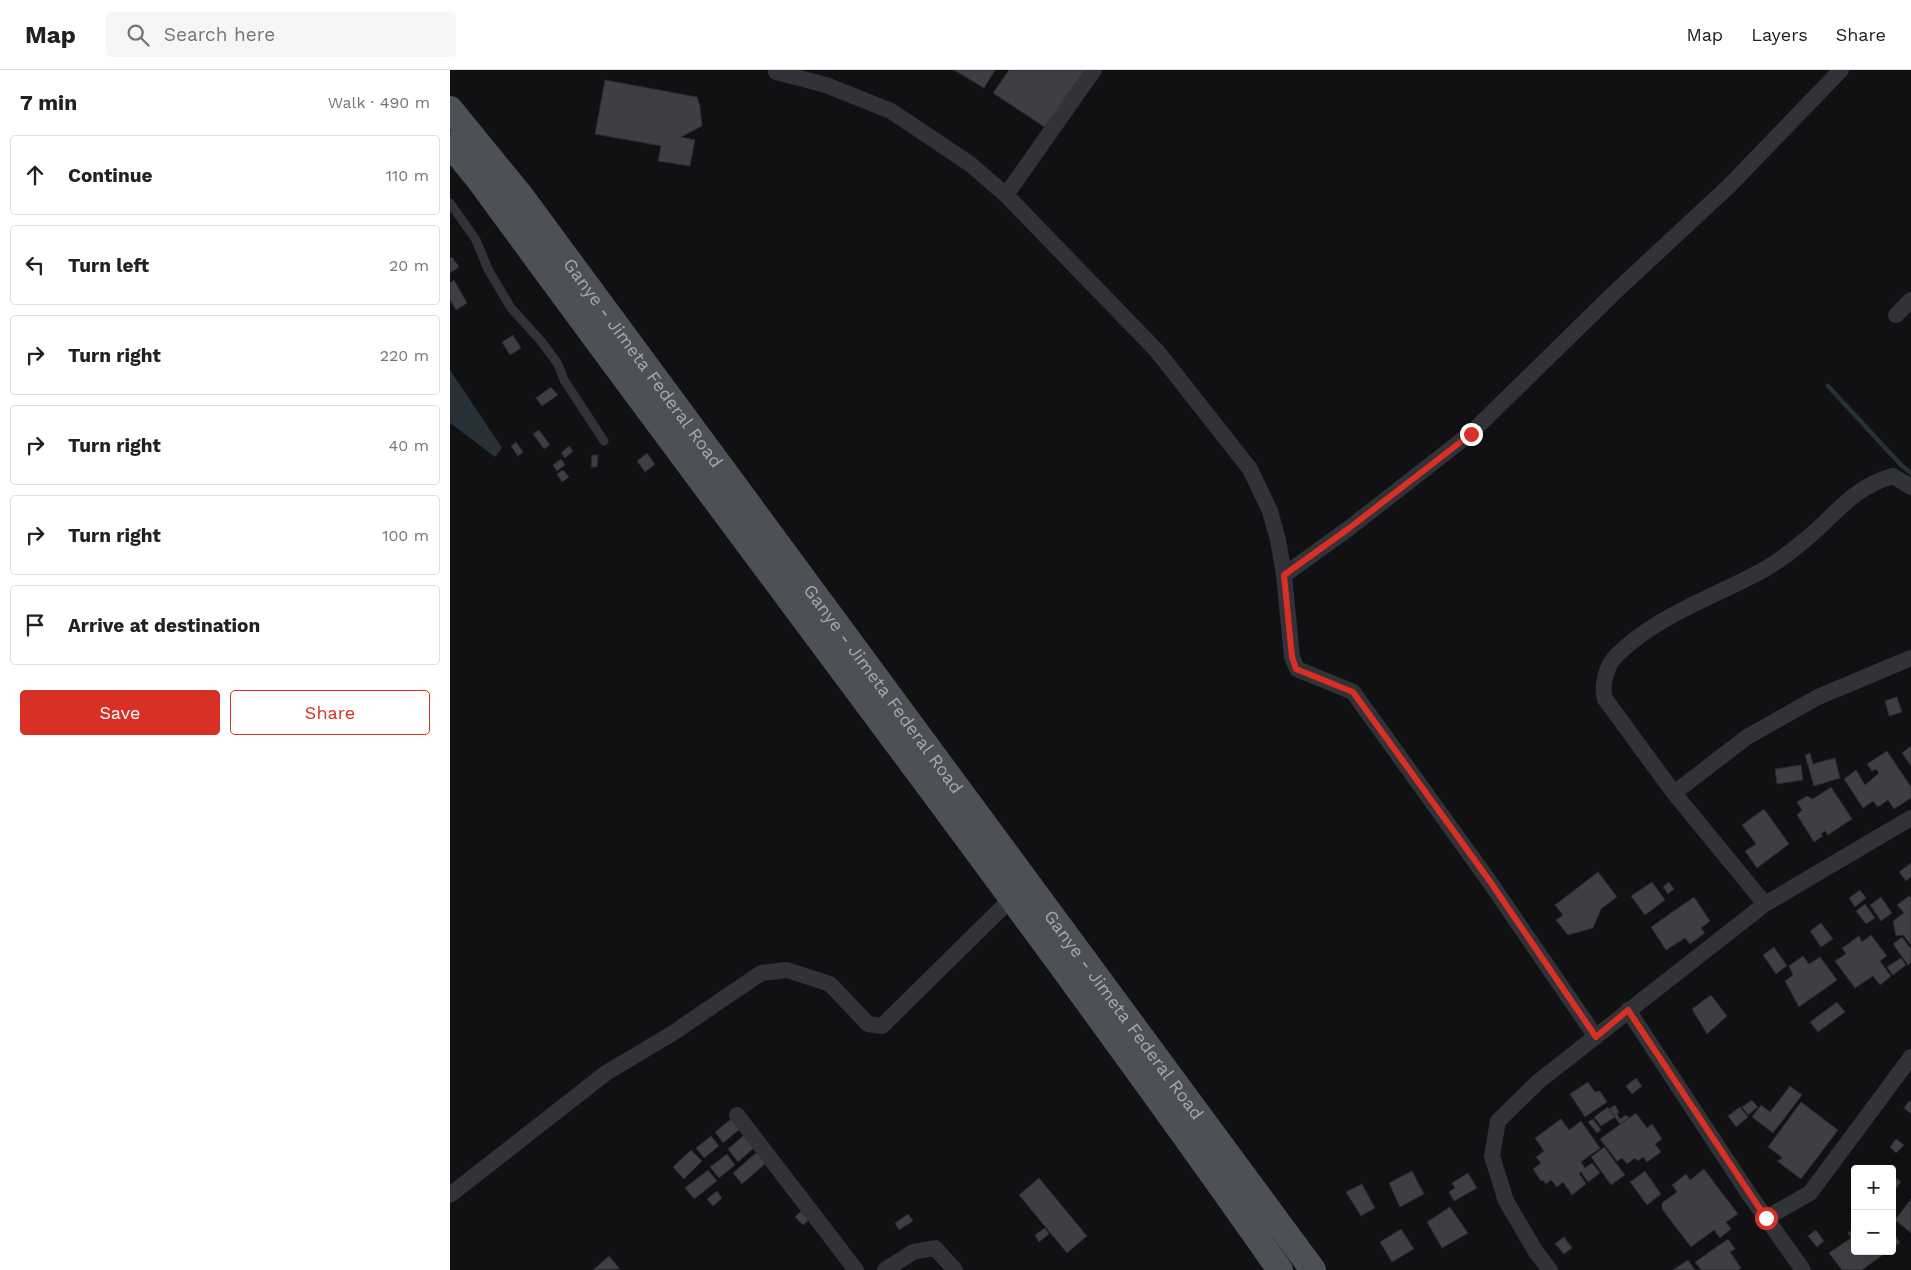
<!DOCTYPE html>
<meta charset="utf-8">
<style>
:root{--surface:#fff;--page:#f6f6f6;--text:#202124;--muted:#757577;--line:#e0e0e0;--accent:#d93025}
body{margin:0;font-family:"Work Sans",sans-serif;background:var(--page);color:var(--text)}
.controls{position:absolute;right:15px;bottom:15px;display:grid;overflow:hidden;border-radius:5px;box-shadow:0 5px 20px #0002}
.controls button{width:45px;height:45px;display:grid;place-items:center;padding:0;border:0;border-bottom:1px solid var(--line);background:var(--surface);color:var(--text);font:25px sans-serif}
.stop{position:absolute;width:15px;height:15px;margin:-11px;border:4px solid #d93025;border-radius:50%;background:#fff}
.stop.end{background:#d93025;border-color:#fff;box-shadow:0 1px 5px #0008}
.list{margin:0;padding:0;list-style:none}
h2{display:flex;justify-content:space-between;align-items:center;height:65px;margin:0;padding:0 20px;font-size:21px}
h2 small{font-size:16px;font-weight:400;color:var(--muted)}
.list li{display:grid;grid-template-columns:32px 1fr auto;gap:15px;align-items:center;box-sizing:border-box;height:80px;margin:0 10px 10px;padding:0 10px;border:1px solid var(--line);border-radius:5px}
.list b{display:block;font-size:19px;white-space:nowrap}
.list em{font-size:16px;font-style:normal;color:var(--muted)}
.actions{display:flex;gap:10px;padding:15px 20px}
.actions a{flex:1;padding:11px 0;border:1px solid var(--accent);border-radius:5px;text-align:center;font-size:18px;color:var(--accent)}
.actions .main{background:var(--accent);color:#fff}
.icon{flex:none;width:28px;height:28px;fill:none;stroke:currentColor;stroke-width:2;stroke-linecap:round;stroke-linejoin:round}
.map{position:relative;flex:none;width:1461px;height:1200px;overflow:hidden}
header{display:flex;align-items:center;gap:30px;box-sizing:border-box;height:70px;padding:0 25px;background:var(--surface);border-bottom:1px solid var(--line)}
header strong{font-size:24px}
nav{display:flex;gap:28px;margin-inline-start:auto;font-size:18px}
.search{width:350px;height:45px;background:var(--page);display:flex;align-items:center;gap:12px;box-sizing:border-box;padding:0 18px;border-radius:5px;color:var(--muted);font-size:19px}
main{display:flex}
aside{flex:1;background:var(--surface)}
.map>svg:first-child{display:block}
.water{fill:#273137}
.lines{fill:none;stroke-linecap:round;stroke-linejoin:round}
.stream{stroke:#273137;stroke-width:4.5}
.building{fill:#3d3f43;stroke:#2b2b2f}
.lane{stroke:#323338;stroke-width:9}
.street{stroke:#323338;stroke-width:16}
.primary{stroke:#4d5057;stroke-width:26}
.route{stroke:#d93025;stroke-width:6}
.labels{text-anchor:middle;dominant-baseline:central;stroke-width:4;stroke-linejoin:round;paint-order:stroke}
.street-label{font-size:18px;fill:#a1a9b4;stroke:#0c0c0e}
</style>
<header>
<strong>Map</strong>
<div class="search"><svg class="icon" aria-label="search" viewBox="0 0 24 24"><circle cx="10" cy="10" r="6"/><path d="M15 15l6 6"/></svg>Search here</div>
<nav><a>Map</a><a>Layers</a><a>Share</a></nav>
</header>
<main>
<aside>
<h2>7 min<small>Walk · 490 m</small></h2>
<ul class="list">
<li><svg class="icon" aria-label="ahead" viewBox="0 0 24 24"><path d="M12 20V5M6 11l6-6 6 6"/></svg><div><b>Continue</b></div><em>110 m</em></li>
<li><svg class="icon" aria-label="left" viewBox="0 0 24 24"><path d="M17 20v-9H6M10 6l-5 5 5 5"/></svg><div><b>Turn left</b></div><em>20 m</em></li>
<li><svg class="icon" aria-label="right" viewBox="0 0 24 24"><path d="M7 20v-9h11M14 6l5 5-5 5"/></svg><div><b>Turn right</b></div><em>220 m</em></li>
<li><svg class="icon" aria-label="right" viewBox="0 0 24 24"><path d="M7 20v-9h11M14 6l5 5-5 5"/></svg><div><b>Turn right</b></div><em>40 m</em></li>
<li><svg class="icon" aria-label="right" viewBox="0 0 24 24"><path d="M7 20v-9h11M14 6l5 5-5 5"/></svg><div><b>Turn right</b></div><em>100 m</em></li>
<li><svg class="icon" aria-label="arrive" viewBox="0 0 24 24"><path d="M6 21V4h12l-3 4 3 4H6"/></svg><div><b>Arrive at destination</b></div></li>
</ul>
<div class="actions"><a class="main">Save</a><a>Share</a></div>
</aside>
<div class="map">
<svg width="1461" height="1200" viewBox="0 0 1461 1200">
<rect width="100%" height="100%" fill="#111113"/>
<path class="water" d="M0,300L52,378L45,387L0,353Z"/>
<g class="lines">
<path class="stream" d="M1378,316L1451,395L1461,403"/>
</g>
<path class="building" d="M504,0H545L534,18Z
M559,0H635L596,58L543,23Z
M155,10L247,27L250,36L252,56L231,67L245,70L240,96L208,91L211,76L145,64Z
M2,187L9,197L0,203V189Z
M4,210L17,233L6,240L0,230V213Z
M63,265L71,278L60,285L52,272Z
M101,317L108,325L92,336L86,328Z
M89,360L100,375L94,379L83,364Z
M66,372L73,382L68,386L61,376Z
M119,376L123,381L115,388L111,383Z
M197,383L205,394L195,402L187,391Z
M142,385H148L147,397H141Z
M111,389L115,395L107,401L103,395Z
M113,400L119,407L112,412L107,404Z
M1447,627L1452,642L1439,646L1435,631Z
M1461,676V696L1452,683Z
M1437,681L1461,717V728L1444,739L1438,730L1428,737L1423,731L1413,738L1394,709L1406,700L1415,715L1429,703L1426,699L1422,701L1417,694Z
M1360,683L1363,694L1385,688L1390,708L1364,716L1355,685Z
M1351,695L1353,710L1327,714L1325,699Z
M1381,717L1402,749L1378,765L1375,761L1371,764L1373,766L1364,772L1347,745L1352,740L1347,732L1357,726L1363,729Z
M1314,739L1339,774L1307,798L1295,781L1306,774L1292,755Z
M1461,793V807L1456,811L1449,802Z
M1148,802L1167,827L1151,839L1143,858L1118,865L1106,850L1113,845L1105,835Z
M1202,812L1215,830L1195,845L1181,826Z
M1219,812L1224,819L1218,824L1213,817Z
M1410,820L1416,828L1405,837L1399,828Z
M1459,826L1461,828V875L1453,865L1446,866L1443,851L1454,843L1447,835Z
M1244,827L1260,851L1251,858L1255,863L1240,874L1235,868L1216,880L1201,857Z
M1431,827L1442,843L1431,851L1420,835Z
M1415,834L1425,848L1416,854L1406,841Z
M1371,853L1383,869L1371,877L1360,861Z
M1421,865L1437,886L1430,891L1441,906L1430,915L1423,906L1405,918L1385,891L1396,884L1392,878L1409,866L1412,872Z
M1452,867L1461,879V892L1458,895L1443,874Z
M1324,877L1337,896L1326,904L1313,885Z
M1353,886L1359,894L1370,887L1387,910L1349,937L1335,911L1343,905L1339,896Z
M1451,888L1456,895L1443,905L1437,897Z
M1261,925L1277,946L1257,964L1242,939Z
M1387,932L1395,942L1368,962L1360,952Z
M1186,1008L1192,1016L1182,1024L1176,1016Z
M1138,1012L1145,1022L1150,1021L1157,1032L1135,1047L1120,1024Z
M1340,1016L1352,1025L1323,1063L1302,1047L1311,1035L1320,1042Z
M1302,1030L1308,1037L1298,1045L1292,1037Z
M1459,1031L1461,1032V1044L1454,1038Z
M1351,1032L1388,1060L1351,1109L1327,1091L1333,1088L1318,1077Z
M1165,1035L1169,1042L1167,1044L1170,1049L1176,1045L1179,1048L1170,1054L1159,1039Z
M1158,1037L1165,1047L1151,1056L1144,1047Z
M1290,1037L1298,1047L1286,1057L1278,1046Z
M1186,1043L1197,1058L1202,1054L1212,1069L1205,1074L1211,1082L1197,1092L1193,1087L1188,1091L1185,1088L1177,1094L1172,1088L1167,1091L1150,1069Z
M281,1049L290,1059L273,1073L265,1062Z
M1111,1049L1119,1060L1131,1051L1150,1078L1131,1092L1135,1098L1142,1093L1150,1103L1138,1112L1131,1102L1129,1103L1136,1114L1122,1125L1113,1112L1107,1117L1101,1110L1096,1114L1093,1110L1091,1111L1083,1099L1091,1093L1086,1087L1094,1081L1085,1068Z
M1143,1049L1151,1060L1147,1063L1138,1052Z
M294,1065L305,1077L288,1092L278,1079Z
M261,1066L269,1076L254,1088L246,1078Z
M1446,1069L1454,1075L1446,1083L1440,1077Z
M1154,1077L1175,1105L1161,1115L1141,1087Z
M241,1080L252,1091L234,1109L223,1097Z
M307,1082L316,1093L292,1114L283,1103Z
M277,1084L285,1095L269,1108L260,1097Z
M1254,1099L1288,1144L1276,1152L1281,1159L1270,1168L1264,1160L1241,1177L1212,1139V1133L1227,1122L1222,1115L1236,1104L1240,1110Z
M258,1100L267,1111L244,1129L235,1118Z
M962,1101L974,1124L950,1137L939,1113Z
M1195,1101L1211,1124L1197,1135L1180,1112Z
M1018,1103L1027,1118L1004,1131L999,1122L1005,1118L1002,1113Z
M1442,1105L1451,1112L1442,1123Z
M589,1108L637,1166L617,1183L569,1125Z
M912,1114L925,1138L911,1146L896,1122Z
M267,1121L272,1128L263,1136L257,1129Z
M1461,1129V1163L1445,1150Z
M1000,1137L1018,1163L992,1178L977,1152Z
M351,1141L359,1150L353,1155L345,1147Z
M458,1144L463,1151L449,1160L445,1153Z
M595,1158L599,1164L589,1172L585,1165Z
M1405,1158V1181H1438L1412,1200H1392L1379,1183L1401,1168L1398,1163Z
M951,1159L964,1179L942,1192L930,1172Z
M1366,1160L1374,1171L1367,1177L1358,1166Z
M1442,1161L1450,1173L1442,1178Z
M1114,1167L1122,1178L1114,1184L1105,1174Z
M1278,1169L1285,1179L1280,1182L1291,1198L1288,1200H1251L1245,1192Z
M159,1186L170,1199L143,1200Z
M1238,1190L1245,1200H1223Z"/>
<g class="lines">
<path class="lane" d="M0,133L26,170L38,199L61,238L91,271L108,294L114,310L154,371"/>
<path class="street" d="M326,2L376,15L441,41L520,94L556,125L707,281L800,399L820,441L828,470L834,505L842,587L847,599L903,622L1039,811L1146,967
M556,125L644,0
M1446,245L1461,230
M834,505L898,459L1021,363L1164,223L1279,116L1391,0
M1224,723L1297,667L1368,627L1461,588
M1315,834L1224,723L1155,629C1151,617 1156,597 1165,587C1206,545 1265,527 1315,499C1329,491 1343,480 1355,470C1387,444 1401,418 1443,406L1461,417
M1178,940L1299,1124L1353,1200
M287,1045L406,1200
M0,1125L156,1003L223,963L311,903L337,900L380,914L418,954L432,956L562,828
M1316,1148L1360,1123L1461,987
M435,1200L463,1182L485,1178L505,1200
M1100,1200L1086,1182L1056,1131L1042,1086L1048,1051L1089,1011L1315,834L1461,748"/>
<g class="primary">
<path id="s1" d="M0,39L71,126L863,1200"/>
<path d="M0,74L30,111C295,475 571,831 830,1200"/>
</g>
</g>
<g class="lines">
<path class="route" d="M1021,364L898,459L834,505L842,587L846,599L903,622L1039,810L1146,967L1178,940L1316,1148"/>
</g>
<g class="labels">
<g class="street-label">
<text stroke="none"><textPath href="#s1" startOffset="319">Ganye - Jimeta Federal Road</textPath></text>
<text stroke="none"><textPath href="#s1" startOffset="724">Ganye - Jimeta Federal Road</textPath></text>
<text stroke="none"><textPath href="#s1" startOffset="1129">Ganye - Jimeta Federal Road</textPath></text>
</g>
</g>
</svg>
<div class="controls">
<button>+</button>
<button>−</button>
</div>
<div class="stop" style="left:1316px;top:1148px"></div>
<div class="stop end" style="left:1021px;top:364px"></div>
</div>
</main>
